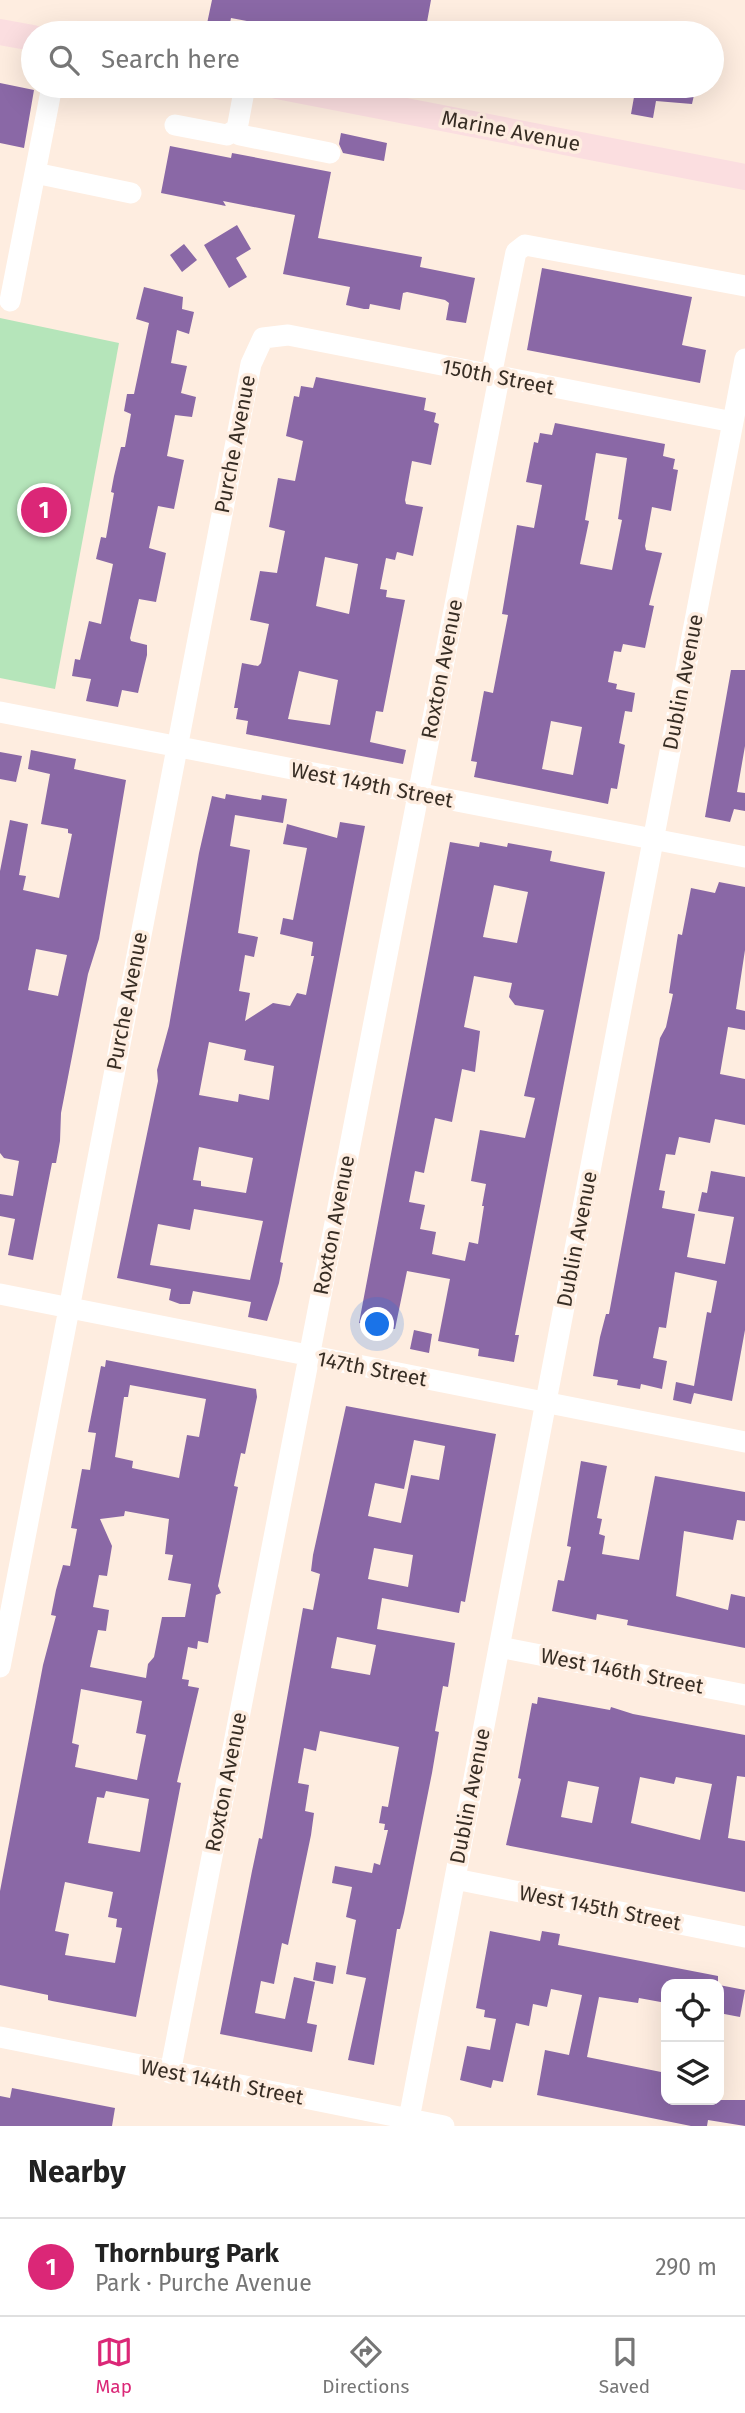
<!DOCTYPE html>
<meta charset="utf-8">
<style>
:root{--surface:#fff;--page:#f2f2f2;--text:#222;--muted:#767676;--line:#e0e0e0;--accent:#db2777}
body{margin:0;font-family:"Fira Sans",sans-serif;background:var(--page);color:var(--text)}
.controls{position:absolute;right:21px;bottom:21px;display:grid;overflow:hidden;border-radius:14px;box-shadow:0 7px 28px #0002}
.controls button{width:63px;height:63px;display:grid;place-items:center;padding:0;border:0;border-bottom:2px solid var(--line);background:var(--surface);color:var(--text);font:35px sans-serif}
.you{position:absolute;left:378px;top:1325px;width:24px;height:24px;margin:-18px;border:5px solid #fff;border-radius:50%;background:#1a73e8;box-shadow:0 0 0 10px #1a73e833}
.badge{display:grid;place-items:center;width:46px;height:46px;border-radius:50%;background:var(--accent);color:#fff;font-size:23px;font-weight:700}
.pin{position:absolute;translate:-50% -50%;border:4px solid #fff;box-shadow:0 2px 7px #0006}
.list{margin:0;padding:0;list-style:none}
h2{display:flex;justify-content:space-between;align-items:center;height:91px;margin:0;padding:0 28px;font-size:30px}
h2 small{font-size:23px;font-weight:400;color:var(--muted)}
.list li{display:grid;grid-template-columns:46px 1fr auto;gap:21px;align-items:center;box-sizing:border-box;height:98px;padding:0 28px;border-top:2px solid var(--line)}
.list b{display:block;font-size:26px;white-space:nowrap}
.list p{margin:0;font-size:23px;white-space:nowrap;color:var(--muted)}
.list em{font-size:23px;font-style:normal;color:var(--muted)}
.icon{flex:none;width:38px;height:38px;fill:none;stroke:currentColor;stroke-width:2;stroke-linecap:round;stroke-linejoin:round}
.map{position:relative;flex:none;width:745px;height:2126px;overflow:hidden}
.search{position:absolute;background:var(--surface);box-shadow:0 7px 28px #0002;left:21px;right:21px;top:21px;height:77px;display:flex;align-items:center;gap:18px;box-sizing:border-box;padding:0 24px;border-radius:38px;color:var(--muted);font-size:26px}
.sheet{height:189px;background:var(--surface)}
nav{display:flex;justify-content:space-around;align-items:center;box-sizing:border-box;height:98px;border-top:2px solid var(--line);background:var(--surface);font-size:19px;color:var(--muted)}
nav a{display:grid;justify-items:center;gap:4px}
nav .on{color:var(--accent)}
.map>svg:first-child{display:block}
.green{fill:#b5e5ba}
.building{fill:#8a68a6;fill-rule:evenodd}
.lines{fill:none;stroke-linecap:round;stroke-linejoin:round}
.minor{stroke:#fff;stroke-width:21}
.major{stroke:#fbdee0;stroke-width:26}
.labels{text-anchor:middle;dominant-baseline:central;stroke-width:7;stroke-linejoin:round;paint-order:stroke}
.street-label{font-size:21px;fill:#372d24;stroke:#feede0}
</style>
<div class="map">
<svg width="745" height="2126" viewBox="0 0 745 2126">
<rect width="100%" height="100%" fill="#feede0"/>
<path class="green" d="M0,318L119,343L55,689L0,678Z"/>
<path class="building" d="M212,0H431L425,33H310L231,18L228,33H205Z
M0,83L34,90L24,148L0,143Z
M619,86H696L692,104L656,101L653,118L631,114L634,97L619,94Z
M341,133L387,143L384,161L343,153L339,144Z
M170,146L231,158L232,153L331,172L318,238L422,257L420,267L475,278L466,323L446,320L449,303L445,300L407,292L403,293L400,310L370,304L369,309H364L346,305L350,287L283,274L295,215L223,201L226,206L161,193Z
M237,225L251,249L236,258L247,277L229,288L204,245Z
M184,244L197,260L182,272L170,255Z
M542,268L692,297L682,345L706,350L700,383L527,350Z
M144,287L183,297L182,309L194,312L189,334L177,330L171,363L187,366L181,393L196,397L192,417L175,415L167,456L184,460L174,509L158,506L149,548L166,553L162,573L156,602L139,599L130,638L131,641L147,645V655L138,693L122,690L118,707L86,701L91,679L72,676L75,659L80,660L89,621L101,624L113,564L96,559L101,537L106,538L114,493L111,492L114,476L121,447H125L131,414L124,411L127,394H134L149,323L136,319Z
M316,377L426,398L424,410L436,413L434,422L439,424L431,465L412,461L405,500L406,504L423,507L413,556L397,552L395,560L386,558L380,589L387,590L386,597L405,600L383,712L376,711L370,742L406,750L403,764L246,734L248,721L236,719L238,708H234L242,663L258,666L261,663L269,624L250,620L260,571L277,573L285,531L269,527L278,478L295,481L303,441L286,436L294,396L299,397L301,386L313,388ZM325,557L358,564L349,614L316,606ZM299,671L338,680L330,725L288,719Z
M555,423L665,444L663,456L675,459L673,469L678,470L671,511L652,507L645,546L646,550L662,553L649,605L654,606L645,648L623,644L621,652L614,651L608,682L617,684L616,689L635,693L632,712L625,711L619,743L625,745L617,789L611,788L608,804L474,777L477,762L471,761L484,691L493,693L508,615L502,614L517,525L534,528L542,485L526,482L534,442L538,443L540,433L552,435ZM596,453L627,458L618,519L622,520L612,570L580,564L589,521L585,520ZM551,721L582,727L573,775L542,769Z
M731,670H745V746L737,792L745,793V811L734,809L730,822L705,817Z
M31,750L76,759L74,769L126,780L99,939L88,974L61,1113L60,1141L56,1163H52L33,1260L8,1255L15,1219L0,1216V1194L13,1196L19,1161L4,1158L0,1153V871L10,820L28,824L19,875L26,876L23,890L59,898L72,834L68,833V829L41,824L50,774L28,769ZM36,949L67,955L58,996L28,990Z
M0,752L22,756L16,782L0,779Z
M226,794L261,800L262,795L287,799L283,823L235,815L230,846L250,850L238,933L258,937L254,957L245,955L239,991L250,993L245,1021L273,1003L290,1006L297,993L306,995L314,956H311L313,942L280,934L283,918L293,920L307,848L283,844L287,824L337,838L340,822L365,826L280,1262L283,1263L279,1283L267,1321L248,1317L251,1302L193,1291L190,1304H180L169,1300L171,1289L117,1278L158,1081L157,1070L169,1026L199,853L212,796L225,799ZM209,1042L246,1050L244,1060L274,1066L269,1100L239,1094L238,1102L199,1095ZM199,1147L253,1158L246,1193L201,1186V1181L193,1180ZM194,1209L263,1221L250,1280L150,1265L158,1224L190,1230Z
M450,842L479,847L480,842L507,847L508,843L552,851L550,861L605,872L515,1335H519L514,1362L478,1356L479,1349L438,1341L450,1279L407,1271L395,1329L359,1323ZM494,885L528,892L517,943L483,937ZM474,976L512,983L509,997L515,1005L544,1010L524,1096L535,1098L525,1138L480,1130L471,1181L486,1184L482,1206H484L478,1244L469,1242L465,1261L432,1254L436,1232L420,1229L425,1205L409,1202L415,1171L424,1173L435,1118L452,1122L462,1069L475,1072L480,1031L464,1027Z
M719,882L745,887V950L736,1009L745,1011V1030L728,1027L720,1074L745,1079V1125L715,1119L710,1143L679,1137L675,1155L666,1154L659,1190L665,1191L662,1208L695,1214L687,1257L725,1264L734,1217L698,1211L702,1192L707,1193L711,1171L745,1177V1330L732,1401L694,1393L691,1404L673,1400L676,1382L694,1386L707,1312L711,1313L717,1281L675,1272L666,1328L659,1327L653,1358L667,1361L662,1389L641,1384L640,1389L617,1385L618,1380L593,1376L600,1337L606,1314H609L660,1038L666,1027L673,994L669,993L678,934L682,935L691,888L715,893Z
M414,1330L432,1334L429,1353L410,1349Z
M106,1360L256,1389L257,1397L245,1454L241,1453L234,1486L238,1487L218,1586L221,1593L216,1595L208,1643L198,1641L197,1649L188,1647L182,1679L189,1680L188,1686L199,1688L177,1782L181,1783L136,2017L52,2001L48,2000V1995L0,1985V1891L43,1665L56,1616L51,1615L56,1590L63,1565L70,1566L77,1529L71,1528L82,1469L90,1470L96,1433L88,1432L101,1366L105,1367ZM130,1385L206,1399L199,1437L187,1435L179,1478L132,1468L133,1461L115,1457L124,1397H128ZM125,1511L169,1519L165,1554L173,1555L168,1580L191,1584L185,1617H162L154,1657L148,1664L146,1678L90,1667L98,1630L106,1631L109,1610L93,1607L99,1575L107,1576L112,1546L100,1519L124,1516ZM81,1689L142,1701L136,1733L146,1735L137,1780L75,1767L79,1745L72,1743ZM106,1791L149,1799L140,1852L88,1843L97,1797L104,1798ZM65,1882L113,1892L108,1917L117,1919L116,1927L122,1928L115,1963L65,1955L69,1934L55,1931Z
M346,1406L496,1434L465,1602L461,1601L459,1613L382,1598L377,1629L455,1643L448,1687L443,1686L435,1731L439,1732L432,1773L404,1913L400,1929H397L374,2065L348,2060L366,1978L346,1974L356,1920L346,1917L352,1887L332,1883L335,1866L372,1873L374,1863L380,1865L388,1830H384L385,1824L379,1823L382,1806L388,1807L399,1747L320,1731L316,1751L304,1748L298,1783L309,1785L305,1811L314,1813L311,1835L288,1945L282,1943L274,1984L261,1981L255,2013L285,2019L294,1977L315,1982L307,2023L317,2025L312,2052L220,2034L252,1871L259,1838L262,1839L303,1608L313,1610L320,1574L311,1571L313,1555ZM414,1440L445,1446L439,1480L411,1475L401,1523L368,1516L375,1483L404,1489ZM374,1548L413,1555L408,1587L368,1579ZM337,1637L376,1645L370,1675L331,1668Z
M581,1461L607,1466L597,1518L602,1519L599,1534L605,1536L602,1554L639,1560L655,1476L745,1492V1521L737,1520L733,1540L684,1531L676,1596L728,1610L731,1594L745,1597V1648L627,1625L628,1620L597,1614L596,1620L552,1611L558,1580L564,1581L571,1547L567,1546Z
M538,1697L610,1710L611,1707L633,1714L745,1735V1777L737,1776L728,1838L745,1841V1892L506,1845L521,1779L518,1778L532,1703L537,1704ZM640,1777L674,1784L676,1777L712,1784L700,1840L631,1823ZM568,1781L599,1787L592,1823L561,1817Z
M490,1931L540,1941L542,1931L560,1934L558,1945L718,1976V1984H666V2003L639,1998L638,2003L599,1997L587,2057L666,2073V2100H745V2126L708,2120L707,2126H691L537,2095L545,2050L569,2055L582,1995L551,1989L547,2007L533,2004L529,2026L516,2023L503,2082L493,2080L491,2088L460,2080L467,2046L490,2050L496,2019L484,2017L485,2010L476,2008Z
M316,1962L336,1966L333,1984L313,1980Z
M719,1985L745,1990L740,2017L719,2013Z
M12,2088L115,2108L112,2126H0V2096L10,2098Z"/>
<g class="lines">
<path class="minor" d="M245,86L237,129L240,135L330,153
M175,125L227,135L237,129
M35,173L131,193
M10,301L52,86
M491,376L516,252L525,245L745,286
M0,712L745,857
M0,1294L745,1442
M499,1647L745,1695
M0,1667L251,364L263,338L288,335L733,422
M455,1879L745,1937
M0,2037L444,2126
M170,2073L499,378
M409,2119L745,359"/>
<path class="major" d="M0,32L33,38
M277,86L745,177"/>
</g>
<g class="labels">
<g class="street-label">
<text transform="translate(511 131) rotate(11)">Marine Avenue</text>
<text transform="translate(498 377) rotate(11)">150th Street</text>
<text transform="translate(235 444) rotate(-79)">Purche Avenue</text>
<text transform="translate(442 669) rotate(-79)">Roxton Avenue</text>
<text transform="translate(683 682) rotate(-79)">Dublin Avenue</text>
<text transform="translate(372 785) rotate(11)">West 149th Street</text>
<text transform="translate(127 1001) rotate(-79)">Purche Avenue</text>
<text transform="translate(334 1225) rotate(-79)">Roxton Avenue</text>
<text transform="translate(577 1239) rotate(-79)">Dublin Avenue</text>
<text transform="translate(372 1369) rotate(11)">147th Street</text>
<text transform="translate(622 1671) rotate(11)">West 146th Street</text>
<text transform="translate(226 1782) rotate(-79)">Roxton Avenue</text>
<text transform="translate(470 1796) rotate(-79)">Dublin Avenue</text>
<text transform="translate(600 1908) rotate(11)">West 145th Street</text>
<text transform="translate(222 2082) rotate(11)">West 144th Street</text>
</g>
</g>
</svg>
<div class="controls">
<button><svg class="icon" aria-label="locate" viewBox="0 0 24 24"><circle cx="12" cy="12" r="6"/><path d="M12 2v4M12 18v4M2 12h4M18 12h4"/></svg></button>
<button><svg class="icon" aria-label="layers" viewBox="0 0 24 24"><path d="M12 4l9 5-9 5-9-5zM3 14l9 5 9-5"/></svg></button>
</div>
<div class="you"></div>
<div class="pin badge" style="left:44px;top:510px">1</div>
<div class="search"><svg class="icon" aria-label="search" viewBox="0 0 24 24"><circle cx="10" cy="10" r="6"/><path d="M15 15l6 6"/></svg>Search here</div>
</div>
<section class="sheet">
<h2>Nearby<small></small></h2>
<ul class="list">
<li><span class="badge">1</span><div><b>Thornburg Park</b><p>Park · Purche Avenue</p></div><em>290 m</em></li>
</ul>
</section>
<nav>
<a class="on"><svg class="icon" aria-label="map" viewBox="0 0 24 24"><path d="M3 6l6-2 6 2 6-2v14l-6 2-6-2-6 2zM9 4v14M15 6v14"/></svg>Map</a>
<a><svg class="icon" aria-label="directions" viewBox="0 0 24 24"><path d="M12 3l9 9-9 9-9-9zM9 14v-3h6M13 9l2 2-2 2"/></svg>Directions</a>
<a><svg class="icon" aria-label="saved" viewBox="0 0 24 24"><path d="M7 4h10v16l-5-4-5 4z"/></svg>Saved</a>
</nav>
